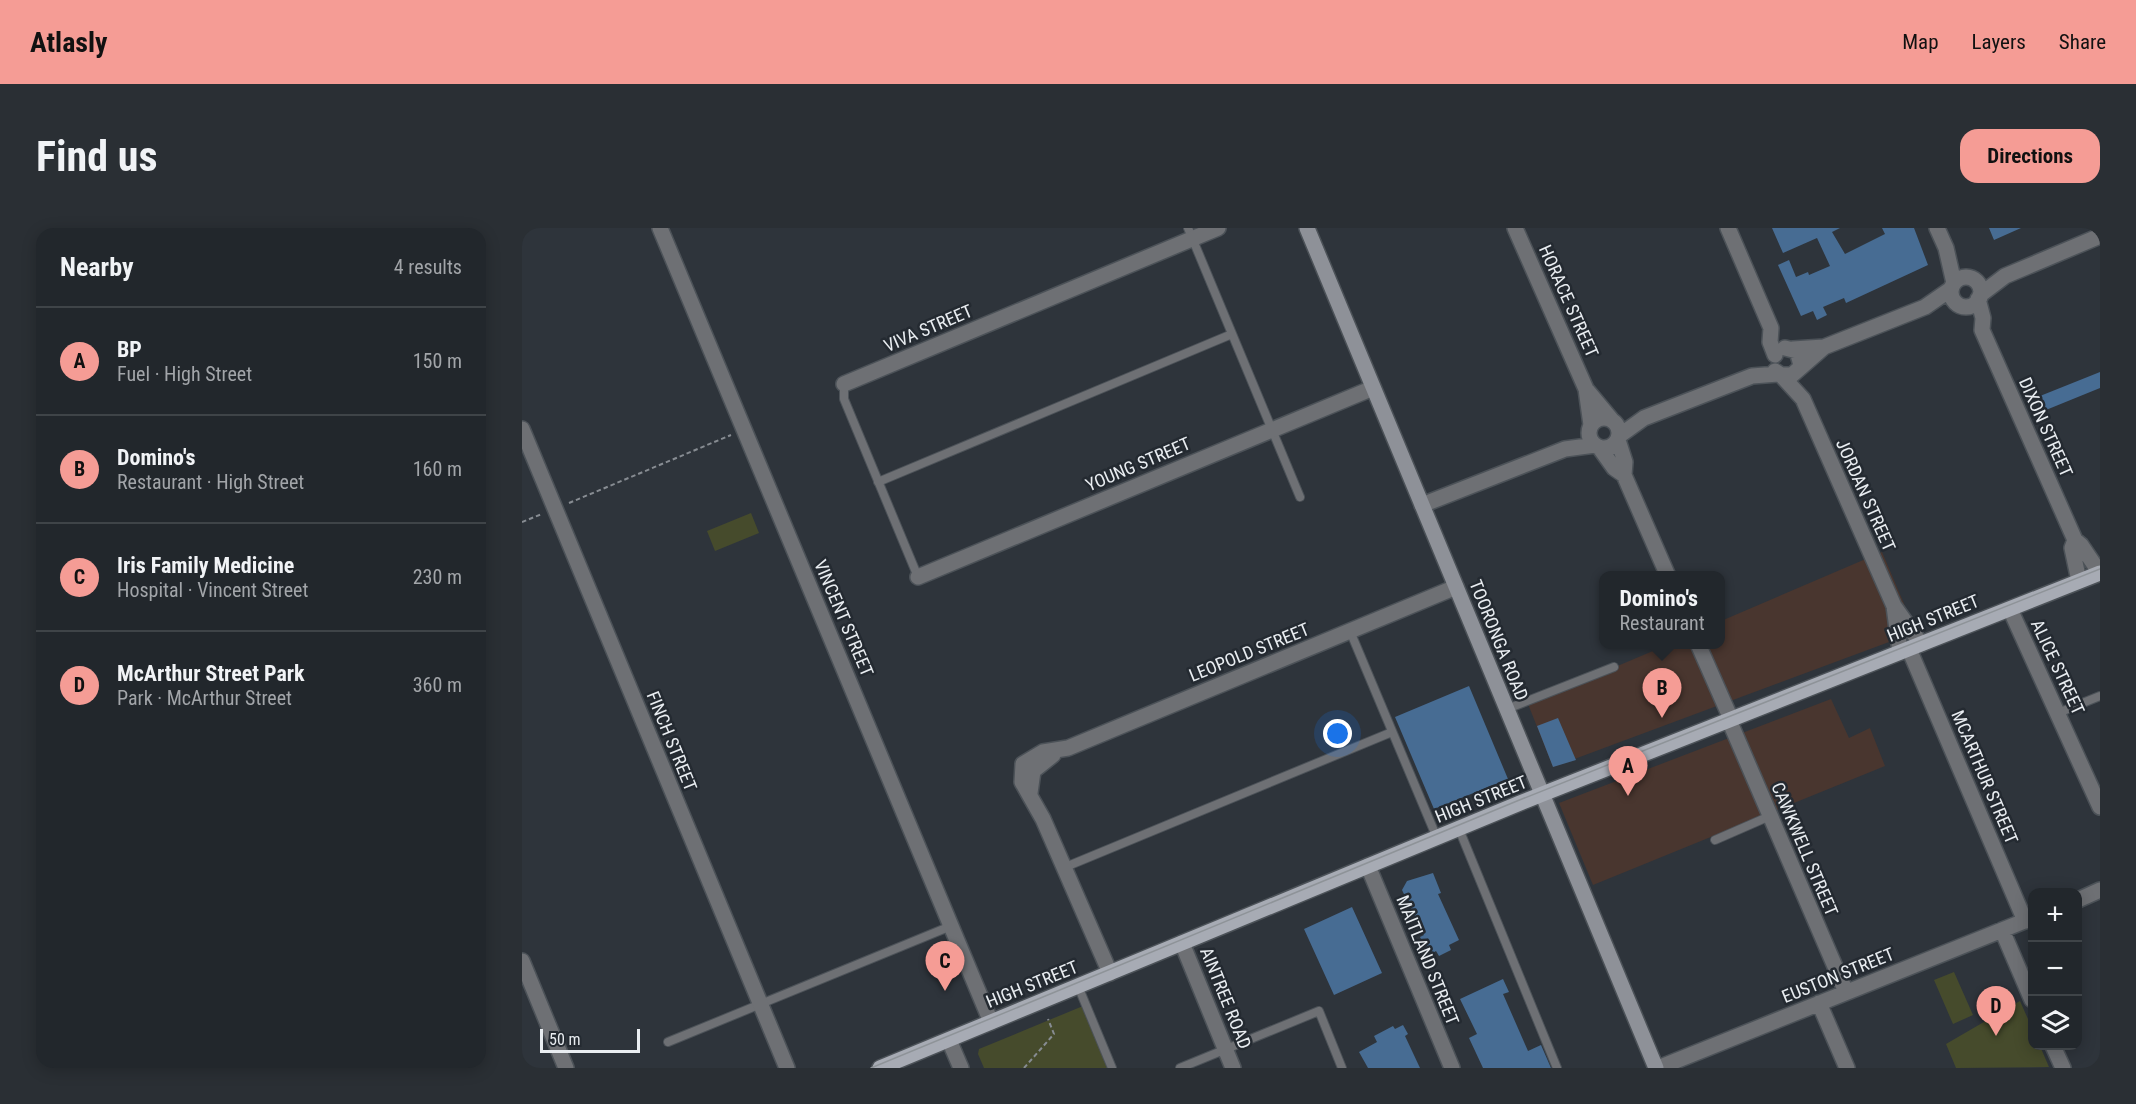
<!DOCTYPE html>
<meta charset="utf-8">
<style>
:root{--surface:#22272c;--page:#2a2f34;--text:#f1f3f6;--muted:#a2a5a9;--line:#3f4448;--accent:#f59c95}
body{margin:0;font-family:"Roboto Condensed",sans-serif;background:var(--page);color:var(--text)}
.controls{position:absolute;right:18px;bottom:18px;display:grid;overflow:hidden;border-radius:12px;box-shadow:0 3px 15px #0003}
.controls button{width:54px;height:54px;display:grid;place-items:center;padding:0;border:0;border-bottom:2px solid var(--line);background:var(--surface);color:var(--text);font:30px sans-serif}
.scale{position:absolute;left:18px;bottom:15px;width:100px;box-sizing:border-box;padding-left:6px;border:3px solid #e9edf1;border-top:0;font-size:16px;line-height:21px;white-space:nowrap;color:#e9edf1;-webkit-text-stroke:4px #242a31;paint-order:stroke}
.you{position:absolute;left:816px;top:506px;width:21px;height:21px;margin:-15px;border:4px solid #fff;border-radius:50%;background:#1a73e8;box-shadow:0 0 0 9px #1a73e833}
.badge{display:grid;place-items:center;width:39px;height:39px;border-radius:50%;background:var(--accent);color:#111;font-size:20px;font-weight:700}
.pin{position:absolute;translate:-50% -50px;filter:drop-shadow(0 2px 3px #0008)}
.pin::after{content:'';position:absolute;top:32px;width:21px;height:18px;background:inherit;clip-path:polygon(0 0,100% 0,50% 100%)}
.popup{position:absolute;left:1077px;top:343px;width:126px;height:78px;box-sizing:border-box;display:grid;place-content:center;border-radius:12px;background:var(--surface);filter:drop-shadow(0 2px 4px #0005);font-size:20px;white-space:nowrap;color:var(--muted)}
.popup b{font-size:22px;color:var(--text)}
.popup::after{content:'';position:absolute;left:50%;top:100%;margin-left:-12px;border:12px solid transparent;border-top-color:var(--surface)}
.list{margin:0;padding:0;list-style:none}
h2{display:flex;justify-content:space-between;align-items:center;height:78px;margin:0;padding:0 24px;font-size:26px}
h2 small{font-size:20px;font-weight:400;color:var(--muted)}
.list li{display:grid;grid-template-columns:39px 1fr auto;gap:18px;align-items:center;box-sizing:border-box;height:108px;padding:0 24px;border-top:2px solid var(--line)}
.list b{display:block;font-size:22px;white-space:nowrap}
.list p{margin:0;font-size:20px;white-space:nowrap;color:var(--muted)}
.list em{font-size:20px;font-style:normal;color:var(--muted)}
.icon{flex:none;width:33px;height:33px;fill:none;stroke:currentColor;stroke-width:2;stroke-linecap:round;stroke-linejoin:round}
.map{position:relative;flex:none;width:1578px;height:840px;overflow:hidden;border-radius:18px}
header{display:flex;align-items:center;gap:36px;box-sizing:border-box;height:84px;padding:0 30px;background:var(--accent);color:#111}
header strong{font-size:28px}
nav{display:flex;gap:33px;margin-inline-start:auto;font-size:21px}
.intro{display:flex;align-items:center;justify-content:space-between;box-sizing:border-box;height:144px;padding:0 36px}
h1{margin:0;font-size:42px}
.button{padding:15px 27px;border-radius:18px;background:var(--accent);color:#111;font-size:21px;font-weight:700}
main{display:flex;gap:36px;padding:0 36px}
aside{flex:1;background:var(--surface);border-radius:18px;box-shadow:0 3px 15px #0003}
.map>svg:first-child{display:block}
.commercial{fill:#49362f}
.green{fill:#464b2c}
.building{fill:#476c93}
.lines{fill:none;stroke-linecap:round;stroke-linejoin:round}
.service-casing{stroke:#4c5258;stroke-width:10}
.minor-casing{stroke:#4c5258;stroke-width:18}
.secondary-casing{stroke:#4c5258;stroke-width:18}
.primary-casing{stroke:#4c5258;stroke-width:18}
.path{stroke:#878c92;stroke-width:2;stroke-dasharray:4.5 3;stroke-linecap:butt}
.service{stroke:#6e7074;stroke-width:8}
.minor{stroke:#6e7074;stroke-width:15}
.secondary{stroke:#8e9198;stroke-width:15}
.primary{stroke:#a7abb4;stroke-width:15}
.tram{stroke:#8e9398;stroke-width:1.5}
.labels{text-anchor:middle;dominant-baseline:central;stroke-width:5;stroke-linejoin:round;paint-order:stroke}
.street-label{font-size:18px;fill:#e9edf1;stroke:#242a31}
</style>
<header>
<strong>Atlasly</strong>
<nav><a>Map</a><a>Layers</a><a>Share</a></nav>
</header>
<div class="intro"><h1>Find us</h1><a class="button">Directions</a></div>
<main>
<aside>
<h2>Nearby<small>4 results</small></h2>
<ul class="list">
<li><span class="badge">A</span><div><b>BP</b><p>Fuel · High Street</p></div><em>150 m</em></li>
<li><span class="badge">B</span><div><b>Domino's</b><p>Restaurant · High Street</p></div><em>160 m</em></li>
<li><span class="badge">C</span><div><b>Iris Family Medicine</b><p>Hospital · Vincent Street</p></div><em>230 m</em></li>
<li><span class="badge">D</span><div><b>McArthur Street Park</b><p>Park · McArthur Street</p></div><em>360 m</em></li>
</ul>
</aside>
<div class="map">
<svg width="1578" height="840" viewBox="0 0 1578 840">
<rect width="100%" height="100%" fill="#2e343b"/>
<path class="commercial" d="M1360,324L1394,404L1031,539L1006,476L1145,417L1198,416L1199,393Z
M1309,471L1327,510L1348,500L1363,538L1071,657L1037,575Z"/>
<path class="green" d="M229,285L237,305L193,323L185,303Z
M1432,744L1451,787L1431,796L1412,752Z
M1498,773L1510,800V818H1518L1527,839L1434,840L1424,816Z
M561,778L586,840H462L456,826L457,821Z"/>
<path class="building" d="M1250,0H1318L1310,4L1323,26L1363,6L1360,0H1392L1406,37L1324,75L1322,70L1301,79L1305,87L1295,92L1291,83L1279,88L1256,37L1267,32L1274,49L1286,44L1287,47L1308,38L1295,10L1261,25Z
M1467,0H1499L1472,12Z
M1578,144V160L1519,184L1513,170Z
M947,458L986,551L912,581L873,489Z
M1036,490L1054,532L1031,539L1015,498Z
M911,645L919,665L916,666L937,712L927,717L929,722L917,728L914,723L907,727L898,709L902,707L880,662L885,653Z
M830,679L860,745L812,767L782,701Z
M981,751L987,764L981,766L1006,823L1019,817L1029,840H961L947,810L955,806L938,771Z
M881,797L886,806L883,808L898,840H846L837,824L855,814L852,808L871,798L873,801Z"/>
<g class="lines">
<g class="service-casing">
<path id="service" d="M666,0L778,269
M322,156V171L396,349
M356,254L710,106
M828,403L915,610
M985,481L1092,439
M1536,485L1578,468
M937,601L1035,840
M1193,612L1248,588
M541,640L870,504
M556,758L590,840
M146,814L429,698
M658,840L797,783L820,840"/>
</g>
<g class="minor-casing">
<path id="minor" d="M138,0L469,794
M993,0L1064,161L1089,191
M1206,0L1249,100L1248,114L1253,127
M1415,0L1424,20L1432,55
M1429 64a15 15 0 1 1 30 0a15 15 0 1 1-30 0Z
M1458,67L1483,48L1578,8
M1456,71L1461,90L1460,102L1553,312L1559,317L1578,345
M1263,120L1275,123L1279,137
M1271,121L1302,119L1403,79L1429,61
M1253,143L1259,147H1270L1302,119
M1259,147L1281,171L1372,378L1378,424
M322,156L696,0
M1064,161L1069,197
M1067 205a15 15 0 1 1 30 0a15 15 0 1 1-30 0Z
M0,201L265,840
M1097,208L1122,190L1230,148L1256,146
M1096,212L1103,234L1102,247L1146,348
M1077,219L1092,240L1102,247
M900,277L1043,221L1073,217
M1553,312L1550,320L1557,353
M396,349L851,160
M1372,378L1399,416
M1488,381L1578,579
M1176,416L1209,491
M1387,421L1503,693
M1207,492L1324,764
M508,565L511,543L531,527
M846,638L930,840
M1556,672L1578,662
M1480,702L1510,772
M660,715L711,840
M0,733L44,840
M588,745L521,591L500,554L501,536L521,524L546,520L934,359
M1297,775L1325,840
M427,812L439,840
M1531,818L1541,840
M1136,840L1510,690"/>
</g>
<g class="secondary-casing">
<path id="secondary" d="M785,0L1134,840"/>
</g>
<g class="primary-casing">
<path id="primary" d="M358,840L998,575L1578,345"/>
</g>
<path class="path" d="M47,275L209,207
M0,294L20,286
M502,840L532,806L526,791"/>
<use href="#service" class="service"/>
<use href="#minor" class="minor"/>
<use href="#secondary" class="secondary"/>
<use href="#primary" class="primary"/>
<path class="tram" d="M349,840L995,573L1578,341"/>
</g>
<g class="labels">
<g class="street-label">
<text transform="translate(1047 73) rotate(66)">HORACE STREET</text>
<text transform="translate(406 100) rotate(-23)">VIVA STREET</text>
<text transform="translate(1524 199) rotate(66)">DIXON STREET</text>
<text transform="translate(616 236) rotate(-23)">YOUNG STREET</text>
<text transform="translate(1344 267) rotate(66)">JORDAN STREET</text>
<text transform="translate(322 390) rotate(67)">VINCENT STREET</text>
<text transform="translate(1411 390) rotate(-22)">HIGH STREET</text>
<text transform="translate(977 412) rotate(68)">TOORONGA ROAD</text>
<text transform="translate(727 424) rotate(-22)">LEOPOLD STREET</text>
<text transform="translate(1536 439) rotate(65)">ALICE STREET</text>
<text transform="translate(150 513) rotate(68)">FINCH STREET</text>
<text transform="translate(1463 549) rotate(67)">MCARTHUR STREET</text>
<text transform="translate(959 571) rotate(-22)">HIGH STREET</text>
<text transform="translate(1283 621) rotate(67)">CAWKWELL STREET</text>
<text transform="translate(906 732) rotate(68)">MAITLAND STREET</text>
<text transform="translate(1316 747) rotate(-22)">EUSTON STREET</text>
<text transform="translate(510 756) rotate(-22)">HIGH STREET</text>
<text transform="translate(704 770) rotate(68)">AINTREE ROAD</text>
</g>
</g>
</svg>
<div class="controls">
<button>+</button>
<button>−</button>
<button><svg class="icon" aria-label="layers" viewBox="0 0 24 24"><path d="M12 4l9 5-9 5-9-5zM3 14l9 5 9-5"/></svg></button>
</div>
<div class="scale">50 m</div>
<div class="you"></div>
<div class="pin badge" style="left:1106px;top:568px">A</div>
<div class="pin badge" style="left:1140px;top:490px">B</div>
<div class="popup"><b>Domino's</b>Restaurant</div>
<div class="pin badge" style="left:423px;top:763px">C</div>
<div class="pin badge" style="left:1474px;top:808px">D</div>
</div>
</main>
